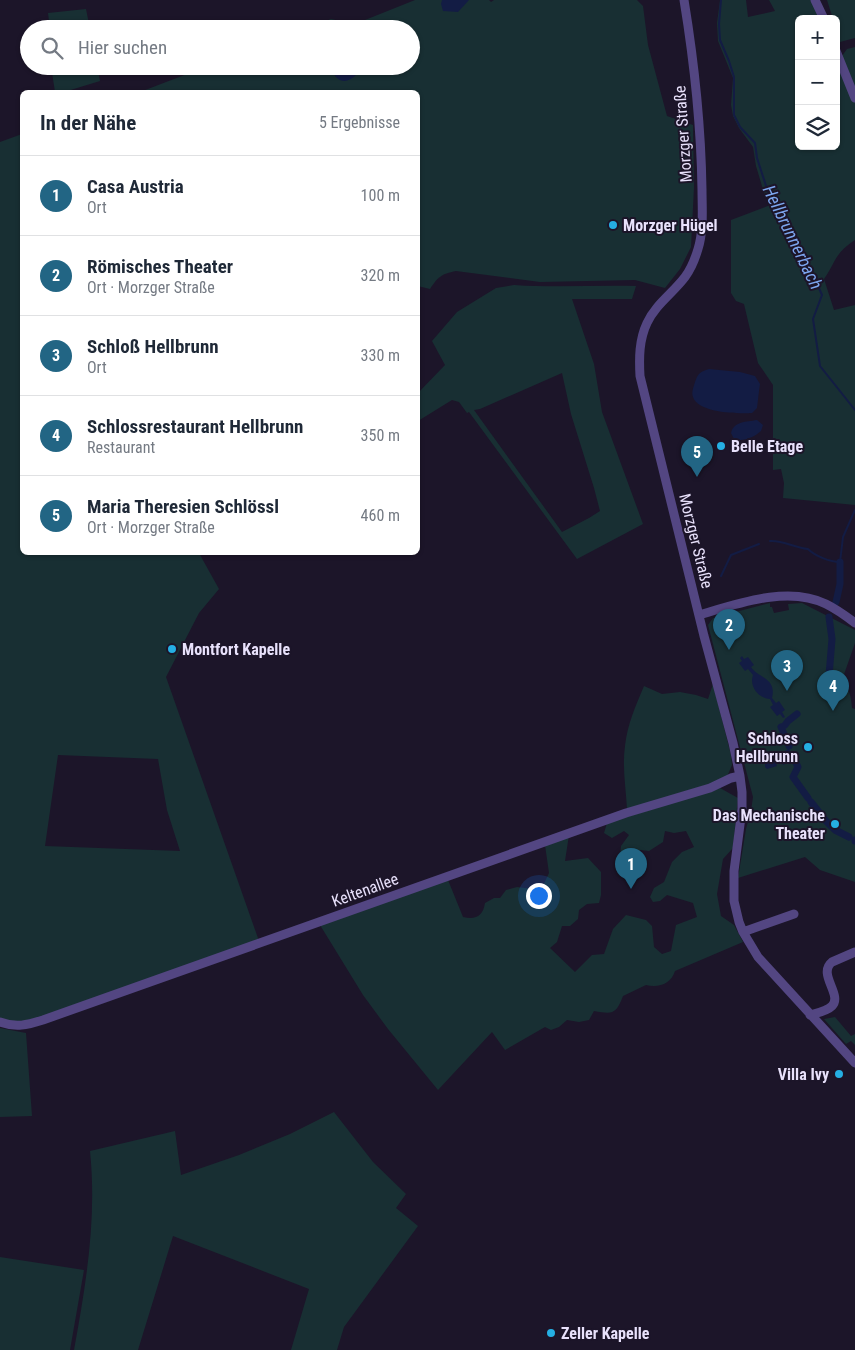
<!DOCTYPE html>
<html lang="de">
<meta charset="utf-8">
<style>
:root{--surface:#fff;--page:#f6f6f7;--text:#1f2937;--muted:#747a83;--line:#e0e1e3;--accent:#226584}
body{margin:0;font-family:"Roboto Condensed",sans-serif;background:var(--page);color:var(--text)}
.controls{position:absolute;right:15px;top:15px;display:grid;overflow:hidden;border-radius:8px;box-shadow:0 1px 4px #0004}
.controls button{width:45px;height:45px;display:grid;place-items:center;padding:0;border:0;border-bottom:1px solid var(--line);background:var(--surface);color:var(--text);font:25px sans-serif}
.you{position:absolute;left:538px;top:895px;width:18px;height:18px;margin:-12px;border:4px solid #fff;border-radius:50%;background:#1a73e8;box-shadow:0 0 0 8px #1a73e833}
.badge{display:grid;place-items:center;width:32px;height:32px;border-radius:50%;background:var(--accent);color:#fff;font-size:16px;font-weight:700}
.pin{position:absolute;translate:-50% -41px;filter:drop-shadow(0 1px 2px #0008)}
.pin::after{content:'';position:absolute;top:26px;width:18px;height:15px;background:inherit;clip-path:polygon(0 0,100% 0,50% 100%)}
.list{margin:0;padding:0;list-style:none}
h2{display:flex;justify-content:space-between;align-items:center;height:65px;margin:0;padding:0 20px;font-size:21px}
h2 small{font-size:16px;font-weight:400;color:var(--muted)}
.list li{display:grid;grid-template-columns:32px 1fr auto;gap:15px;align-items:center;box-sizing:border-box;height:80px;padding:0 20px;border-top:1px solid var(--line)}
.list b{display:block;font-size:19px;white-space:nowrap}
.list p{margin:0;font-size:16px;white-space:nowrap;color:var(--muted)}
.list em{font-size:16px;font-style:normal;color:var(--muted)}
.icon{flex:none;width:28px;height:28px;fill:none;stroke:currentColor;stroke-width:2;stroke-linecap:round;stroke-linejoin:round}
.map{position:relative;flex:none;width:855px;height:1350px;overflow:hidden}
.search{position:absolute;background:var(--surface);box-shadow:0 1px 4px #0004;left:20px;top:20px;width:400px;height:55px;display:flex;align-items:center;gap:12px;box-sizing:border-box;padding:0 18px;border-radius:28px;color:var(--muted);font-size:19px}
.panel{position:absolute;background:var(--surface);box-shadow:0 1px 4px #0004;left:20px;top:90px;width:400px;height:465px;border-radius:8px}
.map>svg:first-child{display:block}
.green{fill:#182f33;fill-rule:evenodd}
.water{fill:#131c44}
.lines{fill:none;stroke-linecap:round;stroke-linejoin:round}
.stream{stroke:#131c44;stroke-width:2}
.canal{stroke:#131c44;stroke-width:7}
.minor{stroke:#534682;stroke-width:9}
.poi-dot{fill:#25afe3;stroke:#1c1529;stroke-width:2}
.labels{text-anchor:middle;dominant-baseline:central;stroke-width:4;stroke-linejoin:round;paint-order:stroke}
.street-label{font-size:16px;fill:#e8e1fb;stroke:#1c1529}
.poi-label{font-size:16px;font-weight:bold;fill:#e8e1fb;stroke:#1c1529;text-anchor:start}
.water-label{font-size:18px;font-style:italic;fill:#7ca5ee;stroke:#1c1529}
</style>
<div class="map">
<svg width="855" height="1350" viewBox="0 0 855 1350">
<rect width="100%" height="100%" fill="#1c1529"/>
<path class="green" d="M415,0H489L491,2L494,0H637L643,6L648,45L667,116L693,125L694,187L691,247L680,269L665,288L635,280L540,282L456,271C441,274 438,277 430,289L418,286V92H140L208,66H331L336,77L360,69V66H411V29H305L331,19L355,24Z
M720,0H746L748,17L775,11L769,0H813L822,19H799V146H836V55L842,56L847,49L855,47V240C834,254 837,260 824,279L834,310L855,305V505L783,498L784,483L781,469L773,470V385L758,363L744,304L736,301L731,293V220L773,204L765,196L756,166L753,147L739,128L733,116L731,105L733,78L718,41L717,23Z
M827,0H855V38L840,42L836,30V19H833Z
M86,9L90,29H50L48,13Z
M51,66H97L100,81L64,92H55Z
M22,134V552L199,553L219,589L199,613L166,677L259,941L44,1017L14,1023L0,1019V142ZM58,755L158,759L167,810L180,851L45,846Z
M514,285C555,288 595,285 636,286L632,299H572L594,364L602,412L643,524L577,559L469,412L467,413L459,402L452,400L418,421V393L445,365L432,341L457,312L496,288ZM562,373L571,414L594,488L600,511L589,518L562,532L474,410L480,409Z
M770,603V607H772L774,613L789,610L788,604L802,603L855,630V643L841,683C850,687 851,698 852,708L855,709V882L820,870L805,857L738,878L746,829L751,811L753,797L708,625L713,618Z
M713,684L731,755L732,765L726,779L627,809C626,789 622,767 625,746C627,725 636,705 644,686L662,694L680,692L696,695L708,699Z
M720,788L738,798L733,848L723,859L717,894L721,916L734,925L743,942L675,971C671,984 659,988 646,985L623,996C616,1015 612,1014 594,1011L589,1020L579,1022L567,1020L559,1027L551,1030L545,1027L505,1050L492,1032L438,1090L388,1029L363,995L320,925L448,880L463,917C476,920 483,916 485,903L494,898H500L506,890L517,887L541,890L549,873L545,845L569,835L565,861L588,858L601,872V895L599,903L587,904L579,910L578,919L570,926H562L557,942L550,948L575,972L592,955L604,954L613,929L626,915L646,920L652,926L654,947L662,954L671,951L676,925L697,917L693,903L667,895L660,901L653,902L650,897L654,888L664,882L672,862L682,852L694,847L686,831L674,833L665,831L663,842L649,851L640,850L637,857L625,860L620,857L621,846L629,835L624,831L612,838L604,833L607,823Z
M835,1017L851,1036L855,1034V1045L851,1041L846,1044L824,1019Z
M0,1028L26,1033L32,1116L0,1117Z
M334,1112L373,1162L406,1194L396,1208L418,1226L344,1327L337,1350H291L309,1289L173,1236L138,1350H74C86,1284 97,1219 90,1151L175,1131L181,1175L239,1155L290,1134Z
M0,1257L84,1270L70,1350H0Z"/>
<path class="water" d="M442,0H469L458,12L443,11L441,4Z
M331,66H360C359,76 345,87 336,77C334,74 332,69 331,66Z
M709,369L740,372L755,376L760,384L759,391L757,408L752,413C739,414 698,413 693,397C691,392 694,386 695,382C698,373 700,372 709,369Z
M757,420L763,425L761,431C754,437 744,442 734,439L731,433C734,421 746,422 757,420Z
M742,656L744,659L748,657L754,665L751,667C758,678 777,678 772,698L776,703L779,701L785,710L782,712L785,717L783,718L780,714L777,716L770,707L773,705L770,699C758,698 749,686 753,675L748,669L745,671L739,663L742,661L740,658Z
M789,749L794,760L783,765L782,761L776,763L777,766L767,769L765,767V764L774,759L775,761L780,758L778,754Z"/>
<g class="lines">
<path class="stream" d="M721,0L719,24L720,40L729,61L734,77V115L740,127L755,143L757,158L768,192L785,214L795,240L807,261L822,295L813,319L820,366L855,410
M770,541C783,540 795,548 808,549C815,556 830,562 840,562L843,537L855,510
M721,576L731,555L759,544"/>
<path class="canal" d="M836,602L840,584V562
M828,688L832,639L829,617
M785,725L788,721L797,714
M781,727L789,746
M796,763L798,767L793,777L808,798
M811,802L826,821L835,830L849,837
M855,840V841"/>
<path class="minor" d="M684,0C694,61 701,127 702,189C702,208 704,230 698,249C695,259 691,269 685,277C673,293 655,305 647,323C639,340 639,358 640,376L704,636L733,743L740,776L742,792V809L734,871V901L739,922L743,932L758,957L855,1063
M815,0L824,19
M836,51L855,98
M699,615C737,604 788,585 826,604C836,609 846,616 855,623
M743,932L794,914
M810,1015C817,1013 827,1011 832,1006C843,995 817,974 832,962L855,952
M0,1022C16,1028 27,1025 43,1020L626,813L710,788L731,778L740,776"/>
</g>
<g class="poi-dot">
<circle cx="613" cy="225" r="5"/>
<circle cx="721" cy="446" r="5"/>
<circle cx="172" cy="649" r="5"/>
<circle cx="808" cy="747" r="5"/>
<circle cx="835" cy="824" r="5"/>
<circle cx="839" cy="1074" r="5"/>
<circle cx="551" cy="1333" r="5"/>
</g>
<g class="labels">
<g class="street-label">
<text transform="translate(683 134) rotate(-94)">Morzger Straße</text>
<text transform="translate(696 541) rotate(76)">Morzger Straße</text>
<text transform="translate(365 890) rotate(-20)">Keltenallee</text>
</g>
<g class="poi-label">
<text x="623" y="225">Morzger Hügel</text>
<text x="731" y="446">Belle Etage</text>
<text x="182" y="649">Montfort Kapelle</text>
<text x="798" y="738" text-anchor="end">Schloss<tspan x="798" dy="18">Hellbrunn</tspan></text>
<text x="825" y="815" text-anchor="end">Das Mechanische<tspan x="825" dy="18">Theater</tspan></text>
<text x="829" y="1074" text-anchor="end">Villa Ivy</text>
<text x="561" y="1333">Zeller Kapelle</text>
</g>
<g class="water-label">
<text transform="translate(793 237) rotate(64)">Hellbrunnerbach</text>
</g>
</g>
</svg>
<div class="controls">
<button>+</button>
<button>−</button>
<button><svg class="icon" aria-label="layers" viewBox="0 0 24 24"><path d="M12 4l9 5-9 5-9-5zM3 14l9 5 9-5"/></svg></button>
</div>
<div class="you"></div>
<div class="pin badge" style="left:631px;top:889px">1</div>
<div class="pin badge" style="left:729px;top:650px">2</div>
<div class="pin badge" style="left:787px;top:691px">3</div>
<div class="pin badge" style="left:833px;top:711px">4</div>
<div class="pin badge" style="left:697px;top:477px">5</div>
<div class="search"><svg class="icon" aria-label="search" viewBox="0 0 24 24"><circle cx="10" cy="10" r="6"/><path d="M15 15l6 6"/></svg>Hier suchen</div>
<section class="panel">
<h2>In der Nähe<small>5 Ergebnisse</small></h2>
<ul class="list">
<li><span class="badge">1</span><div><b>Casa Austria</b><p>Ort</p></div><em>100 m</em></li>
<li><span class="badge">2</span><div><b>Römisches Theater</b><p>Ort · Morzger Straße</p></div><em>320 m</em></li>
<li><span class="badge">3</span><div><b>Schloß Hellbrunn</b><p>Ort</p></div><em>330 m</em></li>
<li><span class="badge">4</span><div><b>Schlossrestaurant Hellbrunn</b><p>Restaurant</p></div><em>350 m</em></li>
<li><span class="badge">5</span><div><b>Maria Theresien Schlössl</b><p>Ort · Morzger Straße</p></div><em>460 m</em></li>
</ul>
</section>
</div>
